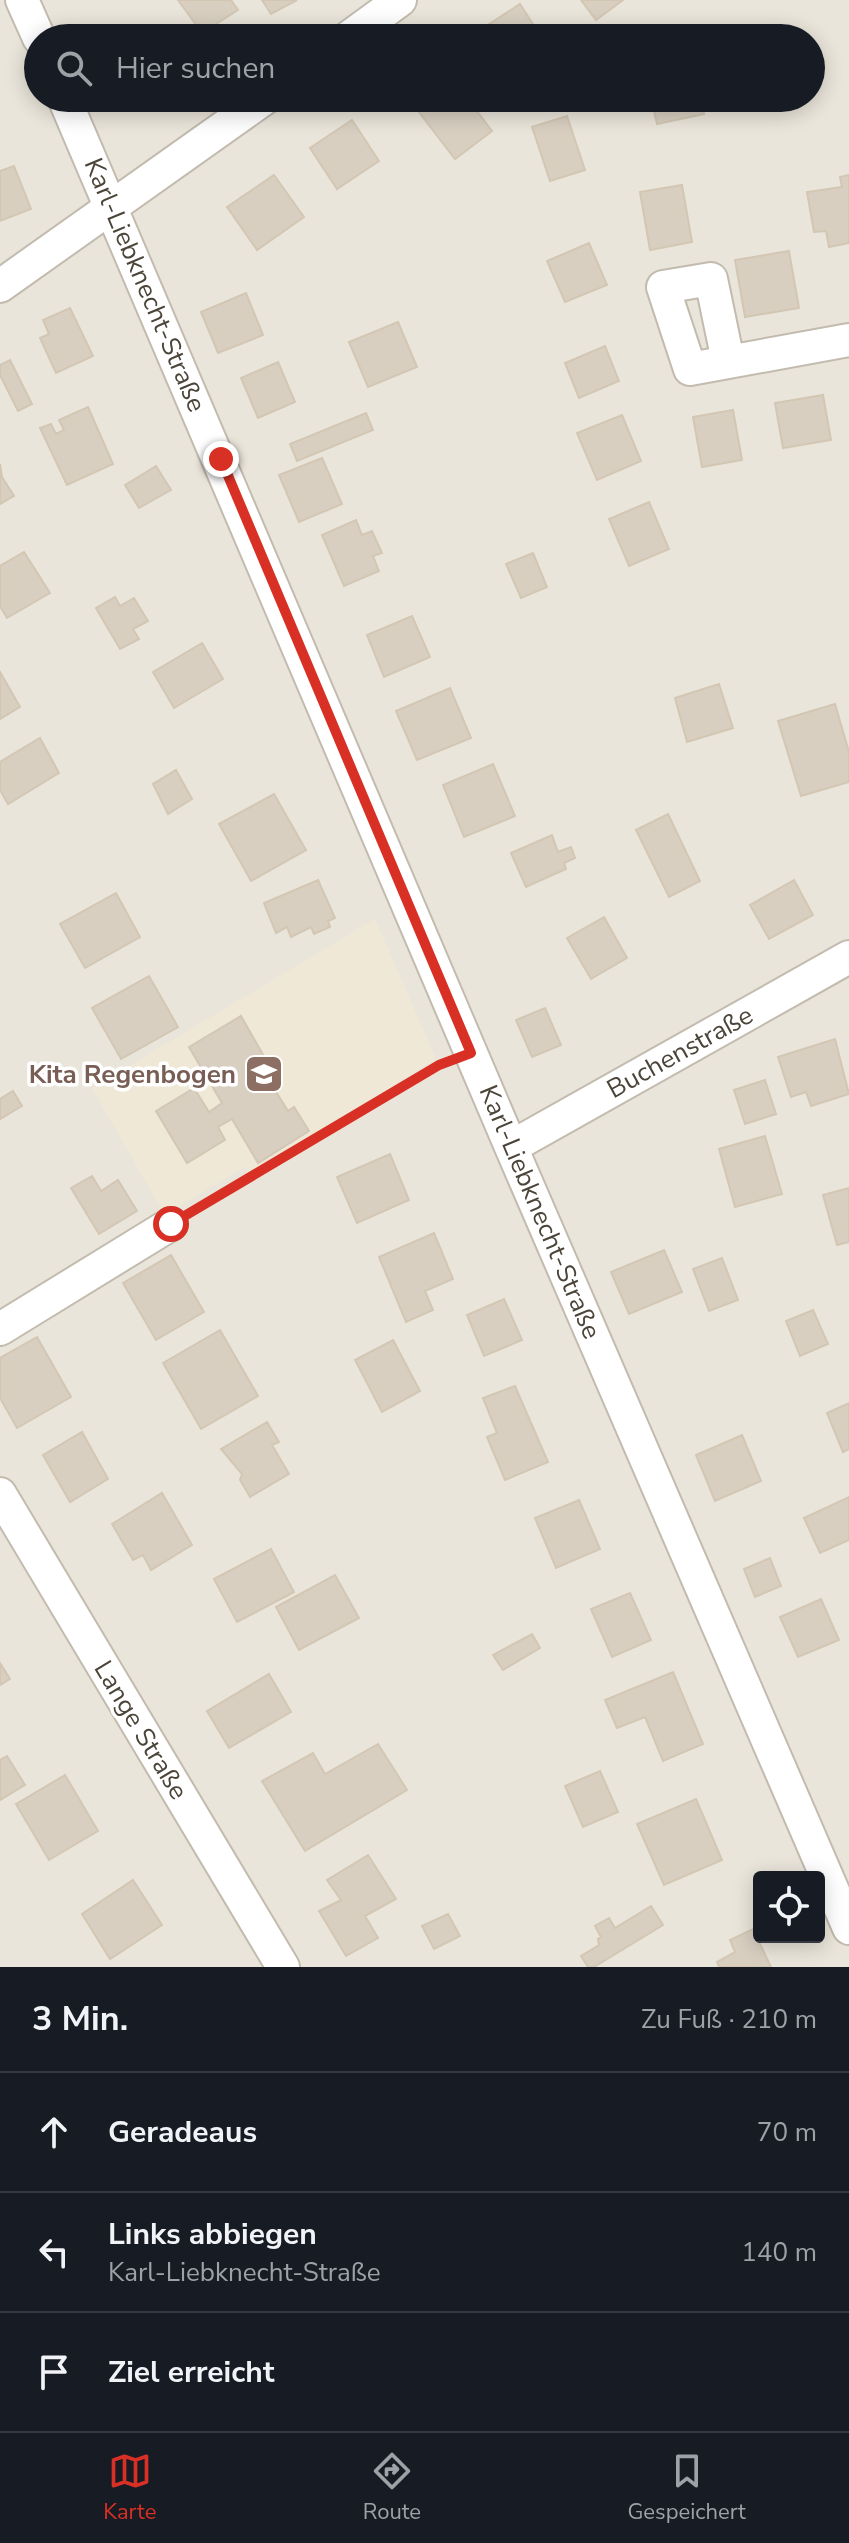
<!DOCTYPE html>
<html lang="de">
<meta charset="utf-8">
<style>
:root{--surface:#171b24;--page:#20242c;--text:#f1f3f6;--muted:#9ea1a6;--line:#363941;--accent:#d93025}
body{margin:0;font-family:"Nunito Sans",sans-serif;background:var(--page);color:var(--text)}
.controls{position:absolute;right:24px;bottom:24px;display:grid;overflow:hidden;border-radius:8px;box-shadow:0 4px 20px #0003}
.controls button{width:72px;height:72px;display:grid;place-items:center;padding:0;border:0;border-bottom:2px solid var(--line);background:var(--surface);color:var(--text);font:40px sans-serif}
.stop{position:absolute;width:24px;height:24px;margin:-18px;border:6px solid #d93025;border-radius:50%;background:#fff}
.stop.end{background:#d93025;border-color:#fff;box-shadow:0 2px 8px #0008}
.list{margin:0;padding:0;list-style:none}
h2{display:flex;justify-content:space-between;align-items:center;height:104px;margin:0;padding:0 32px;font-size:34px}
h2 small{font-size:26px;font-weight:400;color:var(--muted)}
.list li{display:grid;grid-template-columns:52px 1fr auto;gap:24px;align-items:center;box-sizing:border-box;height:120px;padding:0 32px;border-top:2px solid var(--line)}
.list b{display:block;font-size:30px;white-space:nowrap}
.list p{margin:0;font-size:26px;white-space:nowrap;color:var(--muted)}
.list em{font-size:26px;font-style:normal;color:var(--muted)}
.icon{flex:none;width:44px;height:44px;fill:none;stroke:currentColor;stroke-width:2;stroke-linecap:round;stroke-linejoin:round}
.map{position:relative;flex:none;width:849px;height:1967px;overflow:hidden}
.search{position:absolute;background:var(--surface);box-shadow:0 4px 20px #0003;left:24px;right:24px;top:24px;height:88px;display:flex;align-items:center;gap:20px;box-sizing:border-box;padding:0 28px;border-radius:44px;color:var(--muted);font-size:30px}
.sheet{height:464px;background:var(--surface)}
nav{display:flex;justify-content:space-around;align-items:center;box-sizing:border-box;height:112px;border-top:2px solid var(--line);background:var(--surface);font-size:22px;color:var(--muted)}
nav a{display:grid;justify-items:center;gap:4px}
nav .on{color:var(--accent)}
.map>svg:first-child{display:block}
.residential{fill:#eae5da;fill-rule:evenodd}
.education{fill:#efe8d6}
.building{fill:#d8cfc1;stroke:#d3c7b4;stroke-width:2}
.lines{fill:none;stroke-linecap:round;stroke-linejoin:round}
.minor-casing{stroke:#c2bbae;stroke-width:36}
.path{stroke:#c4b79f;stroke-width:5;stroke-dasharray:4 4;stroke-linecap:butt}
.minor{stroke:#fff;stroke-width:32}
.route{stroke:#d93025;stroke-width:10}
.labels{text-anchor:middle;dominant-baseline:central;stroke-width:7;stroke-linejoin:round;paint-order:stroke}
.street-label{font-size:26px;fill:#4b4439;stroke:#fff}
.education-label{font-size:26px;font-weight:bold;fill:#785e54;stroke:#fff;text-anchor:end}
</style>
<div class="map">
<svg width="849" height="1967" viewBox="0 0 849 1967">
<rect width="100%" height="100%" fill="#f6f3ec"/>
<path class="residential" d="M0,0H849V1967H0ZM38,38H811V98H38ZM759,1877H819V1937H759Z"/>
<path class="education" d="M375,919L436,1059L249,1175L244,1167L165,1215L92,1088Z"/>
<path class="building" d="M178,0H231L238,10L202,33Z
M262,0H297L271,14Z
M581,0H623L596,20Z
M520,4L542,38H468Z
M419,98H467L492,131L455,159L412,103Z
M651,98H666L667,105L700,98L704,114L657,124Z
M567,116L585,170L550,181L532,127Z
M352,120L379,161L337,189L310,148Z
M14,166L31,209L0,221V171Z
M274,175L304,217L257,250L227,207Z
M849,175V243L829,247L826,231L814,232L807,192L842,187L840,177Z
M682,185L692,242L650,250L640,192Z
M589,243L607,285L565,302L547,261Z
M789,251L799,308L745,317L735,260Z
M246,293L263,335L218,353L201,312Z
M70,308L93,356L56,373L40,338L49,334L43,320Z
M398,322L417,367L368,387L349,342Z
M605,346L619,381L579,398L565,363Z
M10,360L32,404L18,411L0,375V365Z
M278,362L295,402L258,418L241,378Z
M823,395L831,440L783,448L775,403Z
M88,407L113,464L67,485L40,428L51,424L56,434L64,430L59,420Z
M733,410L742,460L702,467L693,417Z
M366,413L373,430L297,461L290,444Z
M622,415L641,461L597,480L577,433Z
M322,458L342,504L299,522L279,475Z
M0,464L2,477L14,496L0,504Z
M156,466L171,490L139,508L125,485Z
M649,502L669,549L629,566L609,519Z
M356,520L362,535L372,531L382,553L373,556L379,571L344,586L322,535Z
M24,552L50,593L7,618L0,606V566Z
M533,553L547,587L521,598L506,564Z
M115,597L120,606L134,598L148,621L133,629L139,639L120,649L96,608Z
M412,616L430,657L384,677L367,635Z
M202,643L223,679L174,708L153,672Z
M0,672L20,707L0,719Z
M719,684L733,728L687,742L675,698Z
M450,688L471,738L417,760L396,711Z
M835,704L849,752V782L801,796L778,721Z
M40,738L59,773L8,804L0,790V762Z
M493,764L515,816L464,837L443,785Z
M176,770L192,799L168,814L153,784Z
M274,794L306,850L251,881L219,824Z
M668,814L700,881L669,897L636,830Z
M552,835L558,852L571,847L575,858L564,863L566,869L526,887L511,853Z
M318,880L335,918L328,921L330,927L314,934L311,927L291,937L287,927L276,933L264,903Z
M794,880L813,915L769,939L750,905Z
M116,893L140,937L85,968L60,924Z
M604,917L627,958L591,979L567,938Z
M149,976L178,1027L121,1059L92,1008Z
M545,1008L561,1045L532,1057L516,1020Z
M241,1016L274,1074L268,1079L288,1111L294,1107L309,1131L258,1163L232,1119L218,1127L225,1140L187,1163L156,1111L194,1088L209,1112L222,1103L189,1047Z
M835,1039L849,1094L811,1106L806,1092L791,1097L778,1057Z
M765,1080L776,1114L745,1124L734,1090Z
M13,1091L22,1106L0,1119V1099Z
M765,1136L782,1194L735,1207L719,1149Z
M390,1154L409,1200L357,1223L337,1177Z
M92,1176L101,1191L118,1180L137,1211L99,1234L71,1188Z
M849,1188V1242L837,1245L823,1195Z
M434,1233L453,1279L425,1291L433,1310L406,1322L379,1257Z
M664,1250L682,1292L629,1314L611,1272Z
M171,1255L204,1312L156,1340L123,1283Z
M722,1258L738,1300L709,1311L693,1269Z
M504,1299L522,1340L484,1356L467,1315Z
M813,1310L828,1344L800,1356L786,1321Z
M220,1330L258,1396L201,1429L163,1363Z
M37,1337L71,1397L17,1428L0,1398V1358Z
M393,1340L420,1391L382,1412L355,1360Z
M515,1386L548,1462L505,1480L487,1437L497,1433L483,1398Z
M849,1403V1449L843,1452L827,1413Z
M267,1422L279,1442L272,1445L289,1474L250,1497L240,1480L242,1474L221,1449Z
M82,1432L108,1479L70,1502L43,1455Z
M742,1435L761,1481L715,1501L696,1455Z
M162,1493L192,1545L151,1570L143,1555L133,1560L112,1524Z
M849,1497V1540L820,1553L804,1518Z
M579,1500L600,1549L556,1568L535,1518Z
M271,1549L294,1592L237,1622L214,1579Z
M770,1558L781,1586L755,1597L744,1569Z
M335,1575L359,1618L299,1650L276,1607Z
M630,1593L651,1640L612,1657L591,1609Z
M821,1599L839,1640L798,1657L780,1617Z
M532,1634L540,1648L503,1670L493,1655Z
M0,1663L10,1679L0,1685Z
M673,1672L703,1744L663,1761L645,1717L617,1728L605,1700Z
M269,1674L291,1712L229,1748L207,1711Z
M378,1744L407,1790L305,1851L262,1781L313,1753L325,1774Z
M7,1756L25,1785L0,1800V1760Z
M600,1771L618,1812L583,1827L565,1786Z
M65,1775L98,1831L49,1860L16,1804Z
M696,1799L722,1860L664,1885L637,1824Z
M368,1855L396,1899L365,1916L378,1938L346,1956L319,1911L341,1900L327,1880Z
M133,1880L162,1925L110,1959L82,1914Z
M651,1906L663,1925L594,1967H588L581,1956L599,1945L598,1939L601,1937L595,1926L609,1918L615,1928Z
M448,1914L460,1936L434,1949L422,1926Z
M753,1929L771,1967H719L717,1962L735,1952L730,1940Z"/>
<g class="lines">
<g class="minor-casing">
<path id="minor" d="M22,0L39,38
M348,38L400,0
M64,98L511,1147L849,1928
M0,286L265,98
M728,361L711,279L663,287L690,369L849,340
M511,1147L849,957
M0,1329L171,1224
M0,1494L283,1967"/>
</g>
<path class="path" d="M195,1211L444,1063"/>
<use href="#minor" class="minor"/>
</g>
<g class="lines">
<path class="route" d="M171,1224L439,1065L471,1053L221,459"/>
</g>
<defs>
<g id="school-square" transform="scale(2)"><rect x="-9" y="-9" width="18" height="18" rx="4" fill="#8d6e63" stroke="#fff"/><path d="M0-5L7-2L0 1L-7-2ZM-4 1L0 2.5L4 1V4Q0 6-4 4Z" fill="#fff"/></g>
</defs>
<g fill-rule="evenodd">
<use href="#school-square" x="264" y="1074"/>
</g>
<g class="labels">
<g class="street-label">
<text transform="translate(145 285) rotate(67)">Karl-Liebknecht-Straße</text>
<text transform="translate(680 1052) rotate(-29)">Buchenstraße</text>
<text transform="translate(540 1212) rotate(67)">Karl-Liebknecht-Straße</text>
<text transform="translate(141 1730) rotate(59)">Lange Straße</text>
</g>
<g class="education-label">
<text x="236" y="1074">Kita Regenbogen</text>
</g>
</g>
</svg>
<div class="controls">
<button><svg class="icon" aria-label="locate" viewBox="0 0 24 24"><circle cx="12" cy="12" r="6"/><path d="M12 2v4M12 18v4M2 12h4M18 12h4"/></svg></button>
</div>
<div class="stop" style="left:171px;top:1224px"></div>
<div class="stop end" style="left:221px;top:459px"></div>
<div class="search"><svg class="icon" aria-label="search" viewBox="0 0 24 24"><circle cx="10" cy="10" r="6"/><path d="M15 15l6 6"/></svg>Hier suchen</div>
</div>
<section class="sheet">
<h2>3 Min.<small>Zu Fuß · 210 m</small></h2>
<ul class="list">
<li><svg class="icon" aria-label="ahead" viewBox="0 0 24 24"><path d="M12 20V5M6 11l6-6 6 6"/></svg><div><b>Geradeaus</b></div><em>70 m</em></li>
<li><svg class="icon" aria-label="left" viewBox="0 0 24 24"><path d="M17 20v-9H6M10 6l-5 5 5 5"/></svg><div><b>Links abbiegen</b><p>Karl-Liebknecht-Straße</p></div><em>140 m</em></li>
<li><svg class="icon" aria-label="arrive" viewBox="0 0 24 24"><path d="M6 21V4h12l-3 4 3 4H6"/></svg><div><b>Ziel erreicht</b></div></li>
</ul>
</section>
<nav>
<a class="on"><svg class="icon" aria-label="map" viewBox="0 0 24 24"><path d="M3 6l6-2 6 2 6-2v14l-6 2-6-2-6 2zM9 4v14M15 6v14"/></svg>Karte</a>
<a><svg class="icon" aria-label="directions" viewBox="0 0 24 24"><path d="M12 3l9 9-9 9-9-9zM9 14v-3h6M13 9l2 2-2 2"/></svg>Route</a>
<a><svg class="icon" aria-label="saved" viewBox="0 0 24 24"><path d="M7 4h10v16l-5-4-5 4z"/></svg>Gespeichert</a>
</nav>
